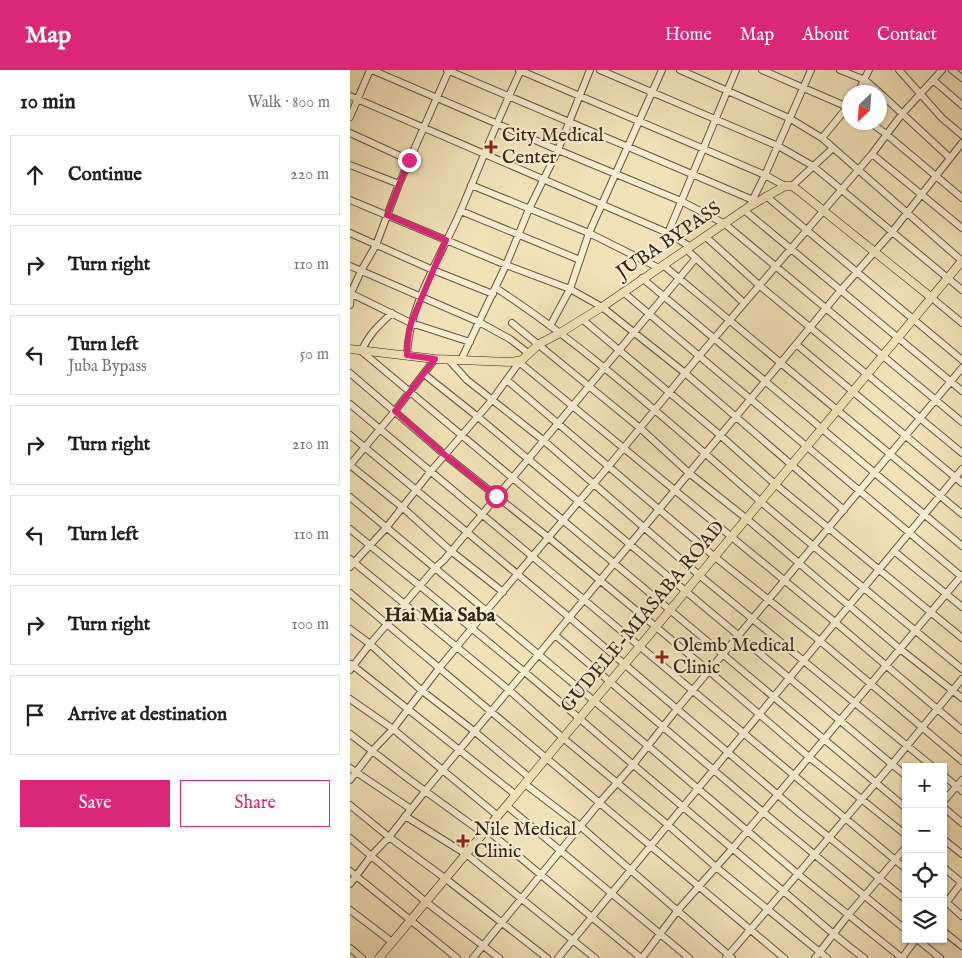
<!DOCTYPE html>
<meta charset="utf-8">
<style>
:root{--surface:#fff;--page:#f2f2f2;--text:#202124;--muted:#757577;--line:#e0e0e0;--accent:#db2777}
body{margin:0;font-family:"IM FELL English",serif;background:var(--page);color:var(--text)}
.controls{position:absolute;right:15px;bottom:15px;display:grid;overflow:hidden;border-radius:0px;box-shadow:0 1px 4px #0004}
.controls button{width:45px;height:45px;display:grid;place-items:center;padding:0;border:0;border-bottom:1px solid var(--line);background:var(--surface);color:var(--text);font:25px sans-serif}
.compass{position:absolute;left:492px;top:15px;width:45px;height:45px;border-radius:50%;background:var(--surface);box-shadow:0 1px 4px #0004;rotate:205deg}
.stop{position:absolute;width:15px;height:15px;margin:-11px;border:4px solid #db2777;border-radius:50%;background:#fff}
.stop.end{background:#db2777;border-color:#fff;box-shadow:0 1px 5px #0008}
.list{margin:0;padding:0;list-style:none}
h2{display:flex;justify-content:space-between;align-items:center;height:65px;margin:0;padding:0 20px;font-size:21px}
h2 small{font-size:16px;font-weight:400;color:var(--muted)}
.list li{display:grid;grid-template-columns:32px 1fr auto;gap:15px;align-items:center;box-sizing:border-box;height:80px;margin:0 10px 10px;padding:0 10px;border:1px solid var(--line);border-radius:0px}
.list b{display:block;font-size:19px;white-space:nowrap}
.list p{margin:0;font-size:16px;white-space:nowrap;color:var(--muted)}
.list em{font-size:16px;font-style:normal;color:var(--muted)}
.actions{display:flex;gap:10px;padding:15px 20px}
.actions a{flex:1;padding:11px 0;border:1px solid var(--accent);border-radius:0px;text-align:center;font-size:18px;color:var(--accent)}
.actions .main{background:var(--accent);color:#fff}
.icon{flex:none;width:28px;height:28px;fill:none;stroke:currentColor;stroke-width:2;stroke-linecap:round;stroke-linejoin:round}
.map{position:relative;flex:none;width:612px;height:888px;overflow:hidden}
header{display:flex;align-items:center;gap:30px;box-sizing:border-box;height:70px;padding:0 25px;background:var(--accent);color:#fff}
header strong{font-size:24px}
nav{display:flex;gap:28px;margin-inline-start:auto;font-size:18px}
main{display:flex}
aside{flex:1;background:var(--surface)}
.map>svg:first-child{display:block}
.lines{fill:none;stroke-linecap:round;stroke-linejoin:round}
.minor-casing{stroke:#645440;stroke-width:8}
.major-casing{stroke:#352518;stroke-width:9}
.minor{stroke:#f6ecd0;stroke-width:6}
.major{stroke:#f1e1b7;stroke-width:8}
.route{stroke:#db2777;stroke-width:6}
.poi-dot{fill:#8f2418;stroke:#f6ecd0;stroke-width:2}
.labels{text-anchor:middle;dominant-baseline:central;stroke-width:4.5;stroke-linejoin:round;paint-order:stroke}
.poi-label{font-size:19px;fill:#352518;stroke:#f6ecd0;text-anchor:start}
.street-label{font-size:19px;fill:#352518;stroke:#f6ecd0}
.neighbourhood-label{font-size:20px;font-weight:bold;fill:#352518;stroke:#f6ecd0}
</style>
<header>
<strong>Map</strong>
<nav><a>Home</a><a>Map</a><a>About</a><a>Contact</a></nav>
</header>
<main>
<aside>
<h2>10 min<small>Walk · 800 m</small></h2>
<ul class="list">
<li><svg class="icon" aria-label="ahead" viewBox="0 0 24 24"><path d="M12 20V5M6 11l6-6 6 6"/></svg><div><b>Continue</b></div><em>220 m</em></li>
<li><svg class="icon" aria-label="right" viewBox="0 0 24 24"><path d="M7 20v-9h11M14 6l5 5-5 5"/></svg><div><b>Turn right</b></div><em>110 m</em></li>
<li><svg class="icon" aria-label="left" viewBox="0 0 24 24"><path d="M17 20v-9H6M10 6l-5 5 5 5"/></svg><div><b>Turn left</b><p>Juba Bypass</p></div><em>50 m</em></li>
<li><svg class="icon" aria-label="right" viewBox="0 0 24 24"><path d="M7 20v-9h11M14 6l5 5-5 5"/></svg><div><b>Turn right</b></div><em>210 m</em></li>
<li><svg class="icon" aria-label="left" viewBox="0 0 24 24"><path d="M17 20v-9H6M10 6l-5 5 5 5"/></svg><div><b>Turn left</b></div><em>110 m</em></li>
<li><svg class="icon" aria-label="right" viewBox="0 0 24 24"><path d="M7 20v-9h11M14 6l5 5-5 5"/></svg><div><b>Turn right</b></div><em>100 m</em></li>
<li><svg class="icon" aria-label="arrive" viewBox="0 0 24 24"><path d="M6 21V4h12l-3 4 3 4H6"/></svg><div><b>Arrive at destination</b></div></li>
</ul>
<div class="actions"><a class="main">Save</a><a>Share</a></div>
</aside>
<div class="map">
<svg width="612" height="888" viewBox="0 0 612 888">
<rect width="100%" height="100%" fill="#f1e1b7"/>
<filter id="stains"><feTurbulence type="fractalNoise" baseFrequency=".004" numOctaves="4"/><feColorMatrix values="0 0 0 0 .2 0 0 0 0 .09 0 0 0 0 .02 0 0 0 .5 -.17"/></filter>
<radialGradient id="worn" r=".72"><stop offset=".6" stop-color="#630" stop-opacity="0"/><stop offset="1" stop-color="#630" stop-opacity=".3"/></radialGradient>
<g class="lines">
<g class="minor-casing">
<path id="minor" d="M22,0L208,80L331,131L375,154L612,352
M97,0L403,130
M169,0L415,105L435,116
M250,0L428,76L463,96L612,220
M330,0L439,48L472,68L612,191
M412,0L500,38
M490,0L515,10L529,22
M549,0L592,48L612,65
M602,0L612,8
M583,10L612,35
M508,22L519,0
M530,23L600,88
M0,26L318,163L339,176
M0,47L20,0
M520,52L536,64L612,128
M0,63L59,90
M472,68L500,34
M522,84L612,158
M0,95L49,114
M121,115L239,163L309,198
M442,116L483,78
M416,126L612,290
M0,130L156,195L220,219L252,237L335,303L494,440
M401,133L415,105L461,0
M394,140L612,321
M111,141L230,190
M0,163L83,200L143,224
M318,163L386,0
M356,167L410,216L612,383
M336,179L394,233
M313,195L612,444
M0,196L129,252L160,269L178,283
M292,208L612,476
M146,218C241,280 325,358 411,432C477,488 545,544 612,599
M273,222L612,507
M0,223L61,253L120,272
M582,228L612,253
M0,235L1,223L11,201L26,175L49,114L99,0
M232,249L371,366L425,414L612,568
M162,253L290,358L339,403L397,449L550,579L612,628
M200,256L220,219L239,163L312,0
M446,274L612,413
M10,280L556,738
M12,280C19,264 29,255 42,243
M57,285C59,233 91,187 111,140C131,93 149,46 171,0
M98,289L117,310L193,370L349,505L583,697
M111,290L156,195L179,139L208,80L240,0
M169,292L485,552L612,660
M0,303L95,385L199,468L359,601L459,687L556,765
M74,304L128,347L556,706
M158,311L365,487L470,571L612,691
M0,334L556,799
M0,365L219,547L448,742L556,830
M0,395L52,437L101,481L153,522
M0,395L45,341L85,289
M0,427L298,676L449,805L552,888
M0,459C77,522 155,584 230,649C297,707 365,764 432,820C460,843 485,867 514,888
M544,481L612,537
M0,489L159,620L213,668L318,755L366,797L477,888
M0,497L36,458L81,401L142,330L171,290
M0,523L434,888
M0,559L20,574L71,620L124,661L180,708
M205,565L413,742L556,860
M1,594L166,725
M0,600L20,574L85,498L94,490L346,188
M0,629L43,659L148,746
M0,664L60,710L133,763
M0,698L61,739
M593,705L612,721
M0,710L23,680L43,659L90,597L137,540L258,397L349,286L522,84L552,44L592,0
M175,714L230,756L382,888
M593,732L612,710
M0,735L39,767L96,809L197,888
M157,736L339,888
M593,737L612,753
M55,746L116,784L245,888
M137,760L291,888
M0,768L76,832L149,888
M593,769L612,784
M593,797L612,813
M0,801L107,888
M0,814L21,786L39,767L76,720L491,220L542,162L612,73
M594,830L612,846
M593,837L612,812
M0,840L42,872
M593,861L612,876
M567,869L590,888
M0,878L12,888
M123,888L250,732L282,696L327,639L612,298
M208,888L612,399
M292,888L328,840L382,779L612,505
M376,888L542,694L612,609
M465,888L499,844L556,777
M552,888L566,869"/>
</g>
<g class="major-casing">
<path id="major" d="M0,279L85,289L135,291L162,292L172,290L189,274L210,263L252,237L400,136L435,116H442L449,121L582,228
M29,888L612,191"/>
</g>
<use href="#minor" class="minor"/>
<use href="#major" class="major"/>
</g>
<g class="lines">
<path class="route" d="M59,90L37,145L96,170L61,253L58,268L57,285L85,289L45,341L95,385L146,426"/>
</g>
<g class="poi-dot">
<path d="M138.5 69.5h5v5h5v5h-5v5h-5v-5h-5v-5h5z"/>
<path d="M309.5 579.5h5v5h5v5h-5v5h-5v-5h-5v-5h5z"/>
<path d="M110.5 763.5h5v5h5v5h-5v5h-5v-5h-5v-5h5z"/>
</g>
<g class="labels">
<g class="poi-label">
<text x="152" y="66">City Medical<tspan x="152" dy="22">Center</tspan></text>
<text x="323" y="576">Olemb Medical<tspan x="323" dy="22">Clinic</tspan></text>
<text x="124" y="760">Nile Medical<tspan x="124" dy="22">Clinic</tspan></text>
</g>
<g class="street-label">
<text transform="translate(319 171) rotate(-34)">JUBA BYPASS</text>
<text transform="translate(293 547) rotate(-50)">GUDELE-MIASABA ROAD</text>
</g>
<g class="neighbourhood-label">
<text x="90" y="545">Hai Mia Saba</text>
</g>
</g>
<rect width="100%" height="100%" filter="url(#stains)"/>
<rect width="100%" height="100%" fill="url(#worn)"/>
</svg>
<div class="controls">
<button>+</button>
<button>−</button>
<button><svg class="icon" aria-label="locate" viewBox="0 0 24 24"><circle cx="12" cy="12" r="6"/><path d="M12 2v4M12 18v4M2 12h4M18 12h4"/></svg></button>
<button><svg class="icon" aria-label="layers" viewBox="0 0 24 24"><path d="M12 4l9 5-9 5-9-5zM3 14l9 5 9-5"/></svg></button>
</div>
<svg class="compass" viewBox="-18 -18 36 36"><path d="M0-13l5 13h-10z" fill="#e53935"/><path d="M0 13l5-13h-10z" fill="#757577"/></svg>
<div class="stop" style="left:146px;top:426px"></div>
<div class="stop end" style="left:59px;top:90px"></div>
</div>
</main>
